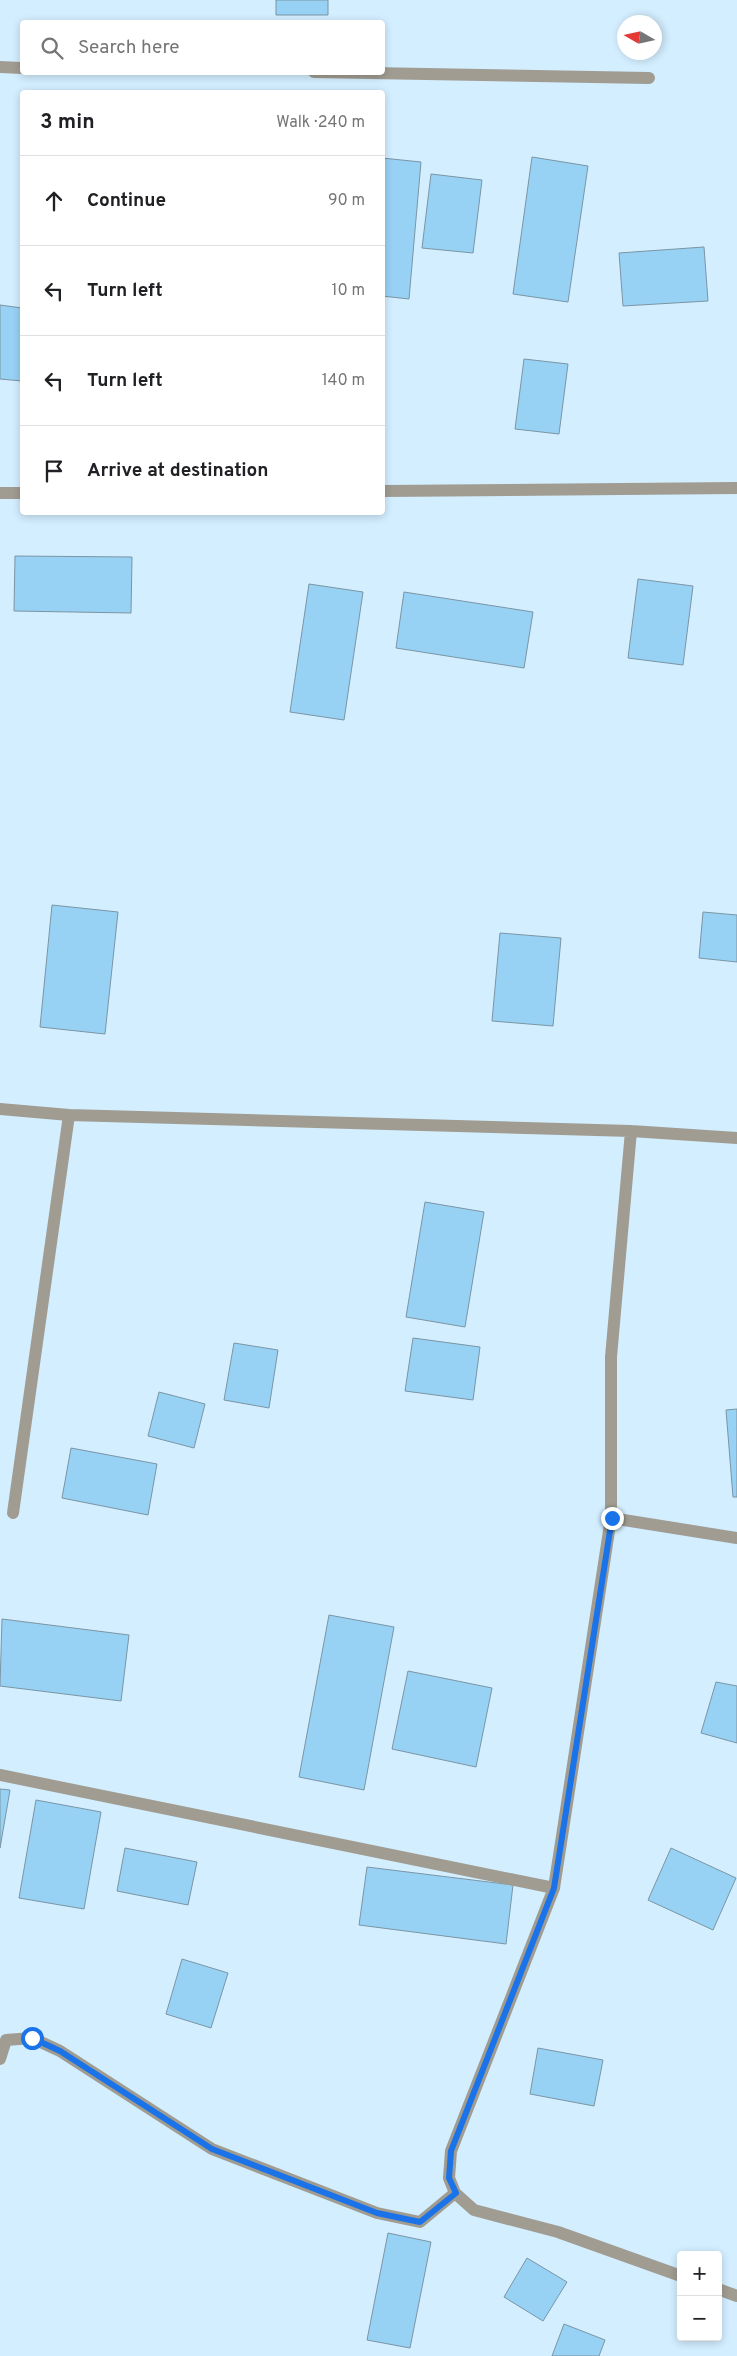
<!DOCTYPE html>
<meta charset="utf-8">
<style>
:root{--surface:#fff;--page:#f2f2f2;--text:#202124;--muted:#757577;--line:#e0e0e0}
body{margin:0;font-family:Overpass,sans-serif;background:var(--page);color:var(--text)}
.controls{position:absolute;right:15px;bottom:15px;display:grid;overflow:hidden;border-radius:5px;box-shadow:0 2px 8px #0003}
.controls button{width:45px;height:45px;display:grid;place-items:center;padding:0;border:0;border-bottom:1px solid var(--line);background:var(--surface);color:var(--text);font:25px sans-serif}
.compass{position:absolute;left:617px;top:15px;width:45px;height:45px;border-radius:50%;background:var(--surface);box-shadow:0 2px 8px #0003;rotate:279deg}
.stop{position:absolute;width:15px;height:15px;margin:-11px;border:4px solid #1a73e8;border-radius:50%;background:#fff}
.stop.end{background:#1a73e8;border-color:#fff;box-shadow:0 1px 5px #0008}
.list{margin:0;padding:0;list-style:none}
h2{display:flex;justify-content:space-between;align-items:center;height:65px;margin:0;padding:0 20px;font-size:21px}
h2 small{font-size:16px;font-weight:400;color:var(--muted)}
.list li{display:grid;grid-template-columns:32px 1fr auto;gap:15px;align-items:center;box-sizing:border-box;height:90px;padding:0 20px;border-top:1px solid var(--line)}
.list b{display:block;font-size:19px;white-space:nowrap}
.list em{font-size:16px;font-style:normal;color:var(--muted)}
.icon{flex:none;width:28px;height:28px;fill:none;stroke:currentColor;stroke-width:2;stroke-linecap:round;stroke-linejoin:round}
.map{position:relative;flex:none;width:737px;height:2356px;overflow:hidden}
.search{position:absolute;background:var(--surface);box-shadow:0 2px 8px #0003;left:20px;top:20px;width:365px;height:55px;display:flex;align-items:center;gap:12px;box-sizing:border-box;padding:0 18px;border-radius:5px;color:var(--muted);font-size:19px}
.panel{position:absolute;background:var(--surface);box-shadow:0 2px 8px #0003;left:20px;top:90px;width:365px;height:425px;border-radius:5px}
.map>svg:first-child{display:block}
.building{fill:#97d2f4;stroke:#7b95a4}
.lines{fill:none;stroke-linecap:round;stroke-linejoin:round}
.street{stroke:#a09c91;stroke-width:12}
.route{stroke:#1a73e8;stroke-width:6}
</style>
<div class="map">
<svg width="737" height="2356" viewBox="0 0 737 2356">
<rect width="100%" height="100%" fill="#d3eeff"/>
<path class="building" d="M276,0H328V15H276Z
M532,157L588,166L568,302L513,294Z
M382,158L421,162L409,299L382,296Z
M431,174L482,180L473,253L422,248Z
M704,247L708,301L623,306L619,253Z
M0,305L22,308V381L0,379Z
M524,359L568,364L559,434L515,429Z
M15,556L132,557L131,613L14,611Z
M638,579L693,586L683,665L628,658Z
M309,584L363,592L344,720L290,712Z
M404,592L533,612L524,668L396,648Z
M52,905L118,912L105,1034L40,1027Z
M703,912L737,915V962L699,958Z
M500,933L561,938L553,1026L492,1021Z
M425,1202L484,1212L465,1327L406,1317Z
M413,1338L480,1347L473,1400L405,1391Z
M234,1343L278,1350L269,1408L224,1400Z
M159,1392L205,1404L194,1448L148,1436Z
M737,1409V1497H733L726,1410Z
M71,1448L157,1464L148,1515L62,1498Z
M329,1615L394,1627L364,1790L299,1777Z
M2,1619L129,1635L121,1701L0,1686Z
M408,1671L492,1688L476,1767L392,1749Z
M716,1682L737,1686V1743L701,1733Z
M0,1789L10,1790L0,1848Z
M36,1800L101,1812L84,1909L19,1898Z
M125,1848L197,1862L188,1905L117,1891Z
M671,1848L736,1878L713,1930L648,1900Z
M367,1867L513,1885L506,1944L359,1925Z
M182,1959L228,1973L211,2028L166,2014Z
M538,2048L603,2060L594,2106L530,2094Z
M388,2233L431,2242L410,2348L367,2340Z
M527,2258L567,2282L543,2321L504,2297Z
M564,2324L605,2340L599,2356H552Z"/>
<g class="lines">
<path class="street" d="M0,67L22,68
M314,72L649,78
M382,491L737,488
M0,493H22
M0,1109L69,1115L631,1131L737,1138
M631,1131L611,1357V1518L554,1888L451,2151L449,2178L455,2193L474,2210L558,2232L681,2276
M13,1513L69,1115
M611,1518L737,1538
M0,1775L554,1888
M0,2059L6,2040L32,2038L60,2051L212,2149L377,2213L420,2222L455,2193
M718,2289L737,2296"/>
</g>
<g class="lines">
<path class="route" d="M32,2038L60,2051L212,2149L377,2213L420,2222L456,2193L449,2178L451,2151L554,1888L612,1518"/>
</g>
</svg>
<div class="controls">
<button>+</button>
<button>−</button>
</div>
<svg class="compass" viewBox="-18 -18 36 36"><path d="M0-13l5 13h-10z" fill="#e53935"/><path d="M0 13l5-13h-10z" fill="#757577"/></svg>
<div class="stop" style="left:32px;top:2038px"></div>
<div class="stop end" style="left:612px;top:1518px"></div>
<div class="search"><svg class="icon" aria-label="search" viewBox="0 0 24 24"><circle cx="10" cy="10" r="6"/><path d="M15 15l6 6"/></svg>Search here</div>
<section class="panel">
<h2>3 min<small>Walk · 240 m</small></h2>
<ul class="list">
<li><svg class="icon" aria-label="ahead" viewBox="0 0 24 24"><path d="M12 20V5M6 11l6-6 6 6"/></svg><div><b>Continue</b></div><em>90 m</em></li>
<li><svg class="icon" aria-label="left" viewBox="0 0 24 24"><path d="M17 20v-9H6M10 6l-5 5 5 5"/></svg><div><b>Turn left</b></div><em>10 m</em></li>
<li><svg class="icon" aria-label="left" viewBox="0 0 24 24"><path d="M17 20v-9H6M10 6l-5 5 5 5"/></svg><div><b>Turn left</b></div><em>140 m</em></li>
<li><svg class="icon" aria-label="arrive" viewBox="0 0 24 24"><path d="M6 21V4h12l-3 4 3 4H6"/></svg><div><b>Arrive at destination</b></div></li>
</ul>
</section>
</div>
